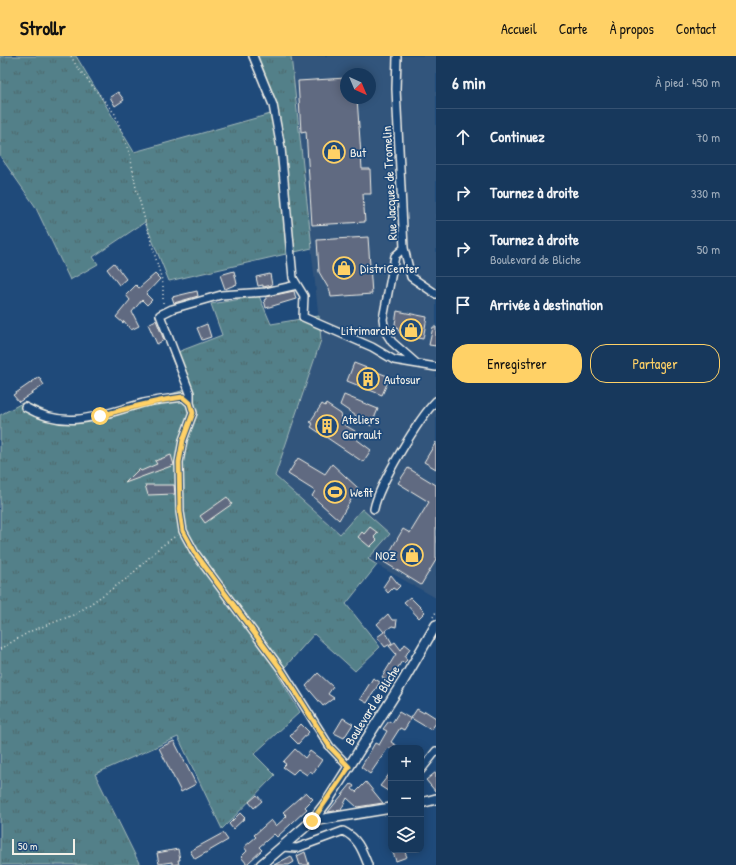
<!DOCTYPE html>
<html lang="fr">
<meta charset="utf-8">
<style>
:root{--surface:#17385c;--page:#244365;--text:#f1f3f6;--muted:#9eacbb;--line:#365272;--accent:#ffd166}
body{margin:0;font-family:"Patrick Hand",sans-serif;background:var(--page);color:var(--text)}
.controls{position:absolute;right:12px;bottom:12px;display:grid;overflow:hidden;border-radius:8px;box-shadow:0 2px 10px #0003}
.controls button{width:36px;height:36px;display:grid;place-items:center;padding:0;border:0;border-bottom:1px solid var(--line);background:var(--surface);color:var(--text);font:20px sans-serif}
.compass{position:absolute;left:340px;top:12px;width:36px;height:36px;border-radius:50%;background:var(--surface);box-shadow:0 2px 10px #0003;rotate:136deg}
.scale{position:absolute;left:12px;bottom:10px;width:63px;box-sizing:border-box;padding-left:4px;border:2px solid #f4f1e8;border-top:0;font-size:11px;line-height:14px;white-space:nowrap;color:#f4f1e8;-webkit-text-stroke:3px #1f4a7a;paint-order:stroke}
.stop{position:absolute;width:12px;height:12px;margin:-9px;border:3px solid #ffd166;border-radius:50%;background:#fff}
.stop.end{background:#ffd166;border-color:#fff;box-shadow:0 1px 4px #0008}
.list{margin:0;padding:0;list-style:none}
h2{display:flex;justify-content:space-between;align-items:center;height:52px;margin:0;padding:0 16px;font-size:17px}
h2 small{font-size:13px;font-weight:400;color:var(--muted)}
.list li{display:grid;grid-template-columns:26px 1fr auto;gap:12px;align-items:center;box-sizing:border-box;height:56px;padding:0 16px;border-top:1px solid var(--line)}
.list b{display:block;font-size:15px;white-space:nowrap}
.list p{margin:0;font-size:13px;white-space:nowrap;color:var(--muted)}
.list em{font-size:13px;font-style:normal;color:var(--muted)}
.actions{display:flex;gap:8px;padding:12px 16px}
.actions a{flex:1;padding:9px 0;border:1px solid var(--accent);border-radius:16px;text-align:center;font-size:14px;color:var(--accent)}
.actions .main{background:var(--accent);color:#111}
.icon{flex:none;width:22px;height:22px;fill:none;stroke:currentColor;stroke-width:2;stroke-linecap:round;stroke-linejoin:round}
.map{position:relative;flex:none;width:436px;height:809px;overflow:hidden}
header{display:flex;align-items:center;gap:24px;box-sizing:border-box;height:56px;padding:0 20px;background:var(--accent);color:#111}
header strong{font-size:19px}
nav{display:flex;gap:22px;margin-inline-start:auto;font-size:14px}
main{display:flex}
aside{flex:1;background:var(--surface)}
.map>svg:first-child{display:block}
.built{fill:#32547c;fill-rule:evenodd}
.grass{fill:url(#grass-tufts);stroke:#a3b8b8}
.building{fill:#606a81;stroke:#f4f1e8}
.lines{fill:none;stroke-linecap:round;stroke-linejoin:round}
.street-casing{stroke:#f4f1e8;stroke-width:10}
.secondary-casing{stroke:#f4f1e8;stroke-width:12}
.path{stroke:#f4f1e8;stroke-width:1.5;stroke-dasharray:1 3;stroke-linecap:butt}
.street{stroke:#1f4a7a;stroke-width:7}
.secondary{stroke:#1f4a7a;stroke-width:9}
.route{stroke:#ffd166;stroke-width:5}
.labels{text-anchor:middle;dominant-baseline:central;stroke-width:3.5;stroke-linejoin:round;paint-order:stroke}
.poi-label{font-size:13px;fill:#f4f1e8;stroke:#1f4a7a;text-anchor:start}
.street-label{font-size:13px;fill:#f4f1e8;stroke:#1f4a7a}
</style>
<header>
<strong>Strollr</strong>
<nav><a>Accueil</a><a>Carte</a><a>À propos</a><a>Contact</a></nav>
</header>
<main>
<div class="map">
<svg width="436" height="809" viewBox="0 0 436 809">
<defs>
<pattern id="grass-tufts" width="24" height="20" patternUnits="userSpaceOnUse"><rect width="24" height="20" fill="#528089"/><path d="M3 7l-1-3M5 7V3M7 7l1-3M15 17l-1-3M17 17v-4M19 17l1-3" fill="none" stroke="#4e676b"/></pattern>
</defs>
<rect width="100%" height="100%" fill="#1f4a7a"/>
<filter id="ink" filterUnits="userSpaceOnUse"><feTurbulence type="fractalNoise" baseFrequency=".025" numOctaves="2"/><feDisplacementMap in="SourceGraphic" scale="8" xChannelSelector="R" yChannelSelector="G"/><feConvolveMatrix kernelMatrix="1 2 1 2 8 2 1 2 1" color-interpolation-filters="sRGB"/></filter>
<g filter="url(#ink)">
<path class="built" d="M291,0H436V542L368,504L361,454L340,478L275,420L321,284ZM346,18H370V42H346Z"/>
<path class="grass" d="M0,0H76L134,96L274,57L248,0H291L312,192L169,225L145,166L93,201L98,208L70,224L35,150L0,100Z
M259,240L271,268L319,260L321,284L275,420L340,478L362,453L390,478L368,503L377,509L346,548L380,591L355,615L314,578L278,619L300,656L254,698L275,719L222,773L178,681L95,718L140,809H0V359L24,346L53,358L75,361L124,351L185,334L170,299L222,279L211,248Z"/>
<path class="building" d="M346,22V42H357L362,113H370L371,138H363L365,166L312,169L306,75L301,76L298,25Z
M118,36L124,44L115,50L110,41Z
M368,181L372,238L331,241L330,235L319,216L317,184Z
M114,207L126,223L119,229L107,213Z
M234,215L237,228L225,233L220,219Z
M155,218L160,223L146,238L152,244L147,249L142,244L132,256L139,270L131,274L124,265L123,267L116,261L130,244L126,239L136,229L139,232Z
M270,218L272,229L263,231V229L258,230L256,221Z
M197,235L198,240L174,247L172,241Z
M294,235L296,243L266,252L264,244L266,243V241Z
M397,255L427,261L423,283L401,279L395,268Z
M156,264L164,284L157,288L148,268Z
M207,268L211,281L202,284L197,272Z
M433,271H436V290L429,289Z
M354,307L390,321L382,339L347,325Z
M39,321L44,329L19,346L13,339Z
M344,339L378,353L371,370L340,349Z
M322,348L325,350L326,348L341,358L343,368L355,375L352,380L371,394L363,406L311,371L313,368L310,366Z
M436,386V413L424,406Z
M171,399L174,409L125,427L139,413L141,415L157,408L155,405Z
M298,402L325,418L332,408L358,432L339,464L312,440L315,435L288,418Z
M408,412L436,429V504L421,529L384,506L403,473L410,477L429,446L398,427Z
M145,429H174L175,438L148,439Z
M227,441L232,448L205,467L200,460Z
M370,471L378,477L374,481L377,484L370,491L358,481L362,476L364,478Z
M391,519L400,530L396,534L393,532L388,537L383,531Z
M410,541L425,556L419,562L404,546Z
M388,558L392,564H397L396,571L392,570L385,575L392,587L385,591L377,581L384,576L377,568Z
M395,586L401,594L405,588L410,592L405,601L407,604L404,607L402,605L389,626L382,621L396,598L389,590Z
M318,617L333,631L328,638L334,642L323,650L306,630Z
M373,622L380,626L367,647L360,643Z
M417,653L424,657L425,655L436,662V667L431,674L411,662Z
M399,656L411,663L404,674L400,672L391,686L400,692H388L370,718L361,711L375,687L379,689L387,675L383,673L389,665L392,667Z
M343,662L353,668L344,682L334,677Z
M301,668L309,676L298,688L290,680Z
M174,685L196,728L181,736L159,692Z
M295,693L305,702L310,695L322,704L313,717L310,715L307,719L298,713L293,718L283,711L286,708L283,706Z
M391,716V737L380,730Z
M436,716V736L426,724Z
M366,726L383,747L357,751L347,742L341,754L328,756L351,728L354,730L352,733L356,736Z
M306,736L313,743L305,751L307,753L277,781L274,778L259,791L262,794L247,808L241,801L247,795L244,791L256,781L254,779L271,764L276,770L287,760L283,756Z
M257,739L262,745L254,752L249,746Z
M240,757L245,762L233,773L229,768Z
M223,777L228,784L195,803L190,795Z
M178,793L180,804H178L179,808L172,809V806L159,808L157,797Z
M392,794H404L407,801L396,805Z
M305,796L309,809H300L297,800Z
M291,800L294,806L289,809H274Z"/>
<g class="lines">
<g class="street-casing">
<path id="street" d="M253,0L273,49L281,92L293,222L304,240L303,261L372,291L394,304L436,311
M397,1L396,33L404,192L411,221L436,238
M404,192L395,200L383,263L385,275L392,286L416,307
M190,347V337L160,259L172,253L221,239L266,236L297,229
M25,351C66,375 101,359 143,347C156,344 170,343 183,341L190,347L193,357L183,384L179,406L180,456L183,475L195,497L281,613L330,691L349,711
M374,453C378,430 419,362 436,345
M421,714L436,695
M282,791L297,792L343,775C358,782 362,794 368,809"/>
</g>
<g class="secondary-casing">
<path id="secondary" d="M421,747L436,743
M312,765L391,752
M261,809L312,765L328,744L402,627L436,569"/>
</g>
<path class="path" d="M71,0L77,11L115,58L130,99L136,132L163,228V248
M433,561L436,556
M0,593L31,575L76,558L129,521L159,492L177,479"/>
<use href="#street" class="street"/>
<use href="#secondary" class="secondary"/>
</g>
</g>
<g class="lines" filter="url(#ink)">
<path class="route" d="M100,360C128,352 154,345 183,341L190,347L193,357L183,384L179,406L180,456L183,475L195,497L281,613L330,691L349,711L312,765"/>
</g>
<defs>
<g id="shop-ring" transform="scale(1.15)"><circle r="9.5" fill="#1f4a7a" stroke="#ffd166" stroke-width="1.5"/><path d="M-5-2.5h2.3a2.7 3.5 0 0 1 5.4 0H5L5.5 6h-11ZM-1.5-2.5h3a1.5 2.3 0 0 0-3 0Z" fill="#ffd166"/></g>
<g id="building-ring" transform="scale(1.15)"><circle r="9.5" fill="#1f4a7a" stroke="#ffd166" stroke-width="1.5"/><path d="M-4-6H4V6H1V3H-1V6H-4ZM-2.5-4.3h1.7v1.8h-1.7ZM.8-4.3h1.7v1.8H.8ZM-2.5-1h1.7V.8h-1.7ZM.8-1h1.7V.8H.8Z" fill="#ffd166"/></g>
<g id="stadium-ring" transform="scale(1.15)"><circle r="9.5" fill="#1f4a7a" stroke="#ffd166" stroke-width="1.5"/><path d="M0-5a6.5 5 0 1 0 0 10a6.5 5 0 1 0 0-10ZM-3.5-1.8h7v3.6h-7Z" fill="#ffd166"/></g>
</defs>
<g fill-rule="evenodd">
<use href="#shop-ring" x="334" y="96"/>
<use href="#shop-ring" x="344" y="212"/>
<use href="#shop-ring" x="411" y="274"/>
<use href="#building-ring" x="368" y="323"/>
<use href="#building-ring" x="327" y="370"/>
<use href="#stadium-ring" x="335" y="436"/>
<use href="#shop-ring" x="412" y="499"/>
</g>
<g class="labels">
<g class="poi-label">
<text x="350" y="96">But</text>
<text x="360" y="212">DistriCenter</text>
<text x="396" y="274" text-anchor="end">Litrimarché</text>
<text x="384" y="323">Autosur</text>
<text x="342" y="363">Ateliers<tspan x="342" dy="15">Garrault</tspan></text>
<text x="350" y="436">Wefit</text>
<text x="396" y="499" text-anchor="end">NOZ</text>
</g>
<g class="street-label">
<text transform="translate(389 127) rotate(-93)">Rue Jacques de Tromelin</text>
<text transform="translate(372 649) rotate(-58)">Boulevard de Bliche</text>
</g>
</g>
</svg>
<div class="controls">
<button>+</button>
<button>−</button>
<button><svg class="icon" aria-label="layers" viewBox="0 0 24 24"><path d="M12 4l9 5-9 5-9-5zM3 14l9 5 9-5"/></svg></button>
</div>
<svg class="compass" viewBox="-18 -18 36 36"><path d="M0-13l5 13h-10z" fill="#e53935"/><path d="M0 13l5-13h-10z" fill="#9eacbb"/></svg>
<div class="scale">50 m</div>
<div class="stop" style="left:100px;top:360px"></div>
<div class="stop end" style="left:312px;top:765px"></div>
</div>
<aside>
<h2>6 min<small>À pied · 450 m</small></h2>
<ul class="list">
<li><svg class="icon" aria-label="ahead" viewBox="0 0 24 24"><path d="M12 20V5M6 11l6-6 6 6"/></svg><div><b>Continuez</b></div><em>70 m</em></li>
<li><svg class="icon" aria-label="right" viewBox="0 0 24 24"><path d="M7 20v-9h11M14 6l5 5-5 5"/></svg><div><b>Tournez à droite</b></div><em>330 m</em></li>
<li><svg class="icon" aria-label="right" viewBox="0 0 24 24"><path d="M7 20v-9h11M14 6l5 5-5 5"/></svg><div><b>Tournez à droite</b><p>Boulevard de Bliche</p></div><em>50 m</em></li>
<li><svg class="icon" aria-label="arrive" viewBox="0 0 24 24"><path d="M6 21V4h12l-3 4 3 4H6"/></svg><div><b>Arrivée à destination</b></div></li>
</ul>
<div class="actions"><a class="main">Enregistrer</a><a>Partager</a></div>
</aside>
</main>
